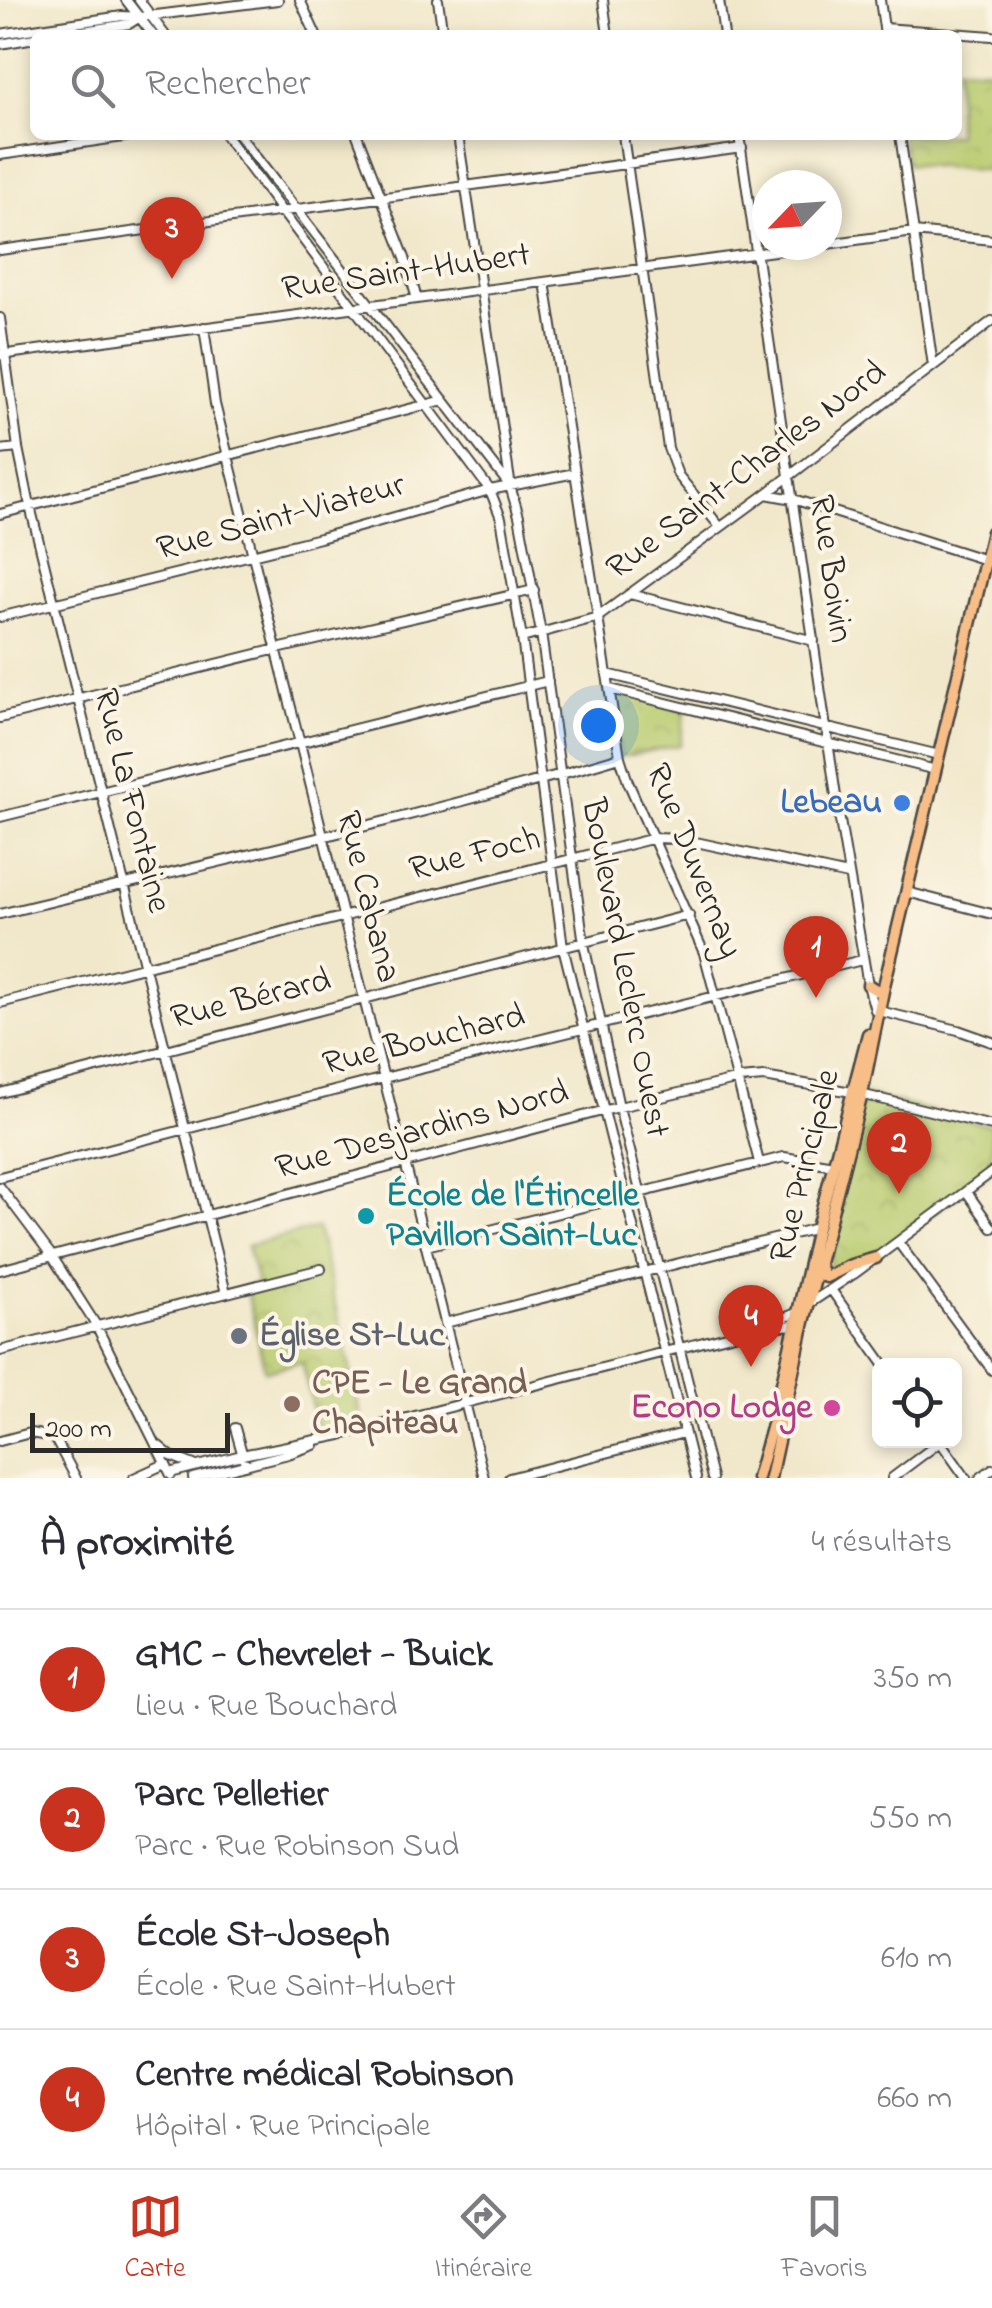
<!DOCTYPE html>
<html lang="fr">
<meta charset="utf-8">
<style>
:root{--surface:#fff;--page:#f7f7f7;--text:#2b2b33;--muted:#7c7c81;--line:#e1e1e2;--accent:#c8321e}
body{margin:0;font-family:"Indie Flower",sans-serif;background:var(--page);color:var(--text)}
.controls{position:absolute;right:30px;bottom:30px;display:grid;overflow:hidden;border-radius:15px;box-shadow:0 5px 15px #0003}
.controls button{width:90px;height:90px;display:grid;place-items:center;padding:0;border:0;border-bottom:2px solid var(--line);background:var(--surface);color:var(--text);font:50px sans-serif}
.compass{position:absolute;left:752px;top:170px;width:90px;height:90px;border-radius:50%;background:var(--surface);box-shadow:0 5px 15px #0003;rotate:245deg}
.scale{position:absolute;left:30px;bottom:25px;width:200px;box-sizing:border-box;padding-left:10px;border:5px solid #2b2b2b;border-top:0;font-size:28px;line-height:35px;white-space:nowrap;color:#2b2b2b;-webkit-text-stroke:8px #fcf5e5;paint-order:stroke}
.you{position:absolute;left:598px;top:725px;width:35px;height:35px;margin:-25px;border:8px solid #fff;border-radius:50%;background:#1a73e8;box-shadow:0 0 0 15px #1a73e833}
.badge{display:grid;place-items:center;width:65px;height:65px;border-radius:50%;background:var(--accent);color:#fff;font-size:32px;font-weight:700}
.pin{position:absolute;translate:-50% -82px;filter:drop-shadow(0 2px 5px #0008)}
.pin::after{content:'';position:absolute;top:52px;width:35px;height:30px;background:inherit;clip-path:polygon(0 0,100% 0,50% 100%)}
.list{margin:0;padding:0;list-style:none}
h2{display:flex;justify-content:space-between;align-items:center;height:130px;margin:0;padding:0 40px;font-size:42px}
h2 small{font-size:32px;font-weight:400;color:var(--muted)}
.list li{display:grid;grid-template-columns:65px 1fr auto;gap:30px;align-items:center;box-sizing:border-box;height:140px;padding:0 40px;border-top:2px solid var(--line)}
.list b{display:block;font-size:38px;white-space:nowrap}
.list p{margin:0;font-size:32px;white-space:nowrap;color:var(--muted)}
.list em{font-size:32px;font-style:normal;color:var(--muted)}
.icon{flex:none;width:55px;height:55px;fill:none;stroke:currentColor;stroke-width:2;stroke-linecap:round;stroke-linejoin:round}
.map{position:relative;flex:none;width:992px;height:1478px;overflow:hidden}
.search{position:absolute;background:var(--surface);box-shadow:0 5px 15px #0003;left:30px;right:30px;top:30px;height:110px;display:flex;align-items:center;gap:25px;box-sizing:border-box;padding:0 35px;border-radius:15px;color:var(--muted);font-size:38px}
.sheet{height:690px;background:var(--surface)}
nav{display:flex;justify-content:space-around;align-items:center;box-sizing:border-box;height:140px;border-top:2px solid var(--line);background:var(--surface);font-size:28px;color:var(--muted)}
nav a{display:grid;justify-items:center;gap:5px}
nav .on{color:var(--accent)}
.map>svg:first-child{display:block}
.park{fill:url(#park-crowns);stroke:#727b4c;stroke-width:2.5}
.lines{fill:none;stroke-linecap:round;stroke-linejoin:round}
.minor-casing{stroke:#494743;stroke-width:12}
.major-casing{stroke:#494743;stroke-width:15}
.minor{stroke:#fff;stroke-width:8}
.major{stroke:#f7be88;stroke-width:10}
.shop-dot{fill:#3f7fe0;stroke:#fcf5e5;stroke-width:4}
.culture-dot{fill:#0f9aa8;stroke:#fcf5e5;stroke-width:4}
.worship-dot{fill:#6b7280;stroke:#fcf5e5;stroke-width:4}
.education-dot{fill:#8d6e63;stroke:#fcf5e5;stroke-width:4}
.hotel-dot{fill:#d1479c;stroke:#fcf5e5;stroke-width:4}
.labels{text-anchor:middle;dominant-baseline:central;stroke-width:8;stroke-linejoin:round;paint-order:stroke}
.street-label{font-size:35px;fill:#2b2b2b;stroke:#fcf5e5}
.shop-label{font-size:35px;font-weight:bold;fill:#366cbe;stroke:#fcf5e5;text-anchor:end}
.culture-label{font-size:35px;font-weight:bold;fill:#0d838f;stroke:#fcf5e5;text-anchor:start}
.worship-label{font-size:35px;font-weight:bold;fill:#5b616d;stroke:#fcf5e5;text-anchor:start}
.education-label{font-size:35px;font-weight:bold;fill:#785e54;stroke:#fcf5e5;text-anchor:start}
.hotel-label{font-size:35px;font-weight:bold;fill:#b23c85;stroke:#fcf5e5;text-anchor:end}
</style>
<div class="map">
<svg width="992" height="1478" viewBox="0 0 992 1478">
<defs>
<pattern id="park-crowns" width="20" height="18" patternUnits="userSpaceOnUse" patternTransform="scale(2.5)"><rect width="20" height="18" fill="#b8cb6e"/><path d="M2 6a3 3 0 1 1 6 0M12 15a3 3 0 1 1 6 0" fill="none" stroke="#9eae5f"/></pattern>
</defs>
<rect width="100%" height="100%" fill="#fcf5e5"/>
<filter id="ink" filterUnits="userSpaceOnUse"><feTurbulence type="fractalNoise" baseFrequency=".01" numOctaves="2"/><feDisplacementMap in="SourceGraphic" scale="20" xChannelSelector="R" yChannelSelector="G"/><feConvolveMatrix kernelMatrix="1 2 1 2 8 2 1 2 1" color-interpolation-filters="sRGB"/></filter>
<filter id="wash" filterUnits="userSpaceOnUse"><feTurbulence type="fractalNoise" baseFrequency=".0048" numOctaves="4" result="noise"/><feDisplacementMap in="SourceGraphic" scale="40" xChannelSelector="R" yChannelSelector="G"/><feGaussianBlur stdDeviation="2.25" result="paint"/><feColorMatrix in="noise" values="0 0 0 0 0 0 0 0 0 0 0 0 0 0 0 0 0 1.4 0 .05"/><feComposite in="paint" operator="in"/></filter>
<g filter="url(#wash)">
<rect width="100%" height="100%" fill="#f1e8cb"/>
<path class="park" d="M957,67L992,69V171L907,164L901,135H957Z
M610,689L686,708L680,745L620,757Z
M862,1094L992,1126V1171L855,1269L827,1273L840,1224L833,1218Z
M317,1228L364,1426L319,1437L302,1362L265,1371L246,1287L257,1283L247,1246Z"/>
</g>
<g filter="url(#ink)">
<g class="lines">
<g class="minor-casing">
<path id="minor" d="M126,0L153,35
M139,0L165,35
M300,0L316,35
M438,0L443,35
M603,0L608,35
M719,0L724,35
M880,0L885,35
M884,28L992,36
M0,34L122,16L140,17L278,0
M57,35L129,24L140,17
M0,44L35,38
M225,135L490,490L501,518L522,638L563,947L696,1478
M239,135L510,486L519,516L541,633L584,944L619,1107L712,1478
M357,135L405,258L417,299
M458,135L510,481
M623,135L668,448L678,475L720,527
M739,135L837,803L868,985L875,1010L958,1030L992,1042
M900,135L933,366
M0,155L137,135
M827,244L914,232L992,240
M0,250L742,148
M545,282L620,757L628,782L704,953L759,1162
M0,318L18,448L30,506L226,1293
M204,327L215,404L484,1478
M0,355L819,245
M0,450L18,448
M766,494L793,499L992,562
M0,514L444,400
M630,594L814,641
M0,617L320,538L490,490L575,473
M522,638L598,617L766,494L992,321
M607,674L939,755
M610,689L936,770
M0,718L277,649L534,590
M0,817L548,681
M907,892L992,914
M0,914C207,864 416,818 620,757
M0,1003L655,838L682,839L848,875
M0,1093L689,915
M0,1177L384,1078L862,960
M0,1187L52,1256L96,1325L171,1475
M966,1191L992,1228
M898,1242L992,1370
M426,1246L784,1157L834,1165
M0,1270L602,1111L739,1079L764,1077L852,1092L992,1126
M854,1274L992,1172
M832,1291L885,1366
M810,1303L858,1271
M445,1323L817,1228
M768,1327L795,1325L798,1322
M0,1351L321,1269
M235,1428L244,1460
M939,1440L966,1478
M0,1441L30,1433L54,1437L76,1478
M159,1446L171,1456L194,1465
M170,1473L242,1455L341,1435L758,1328L799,1312
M134,1478L165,1464
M193,1478L288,1454L314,1445
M509,1478L684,1433
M892,1478L940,1442
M980,1478L992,1469"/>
</g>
<g class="major-casing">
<path id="major" d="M868,985L878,991L884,987
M819,1264L823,1276L826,1277L851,1265L876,1258
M757,1478L776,1410L817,1228L868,1034
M770,1478L802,1330L862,1094L884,986L992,532"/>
</g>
<use href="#minor" class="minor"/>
<use href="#major" class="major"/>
</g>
</g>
<circle class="shop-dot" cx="902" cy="803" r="10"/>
<circle class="culture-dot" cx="366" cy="1216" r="10"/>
<circle class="worship-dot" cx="239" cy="1336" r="10"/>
<circle class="education-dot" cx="292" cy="1404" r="10"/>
<circle class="hotel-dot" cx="832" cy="1408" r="10"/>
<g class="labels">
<g class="street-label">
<text transform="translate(406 273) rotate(-8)">Rue Saint-Hubert</text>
<text transform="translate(747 471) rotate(-37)">Rue Saint-Charles Nord</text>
<text transform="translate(281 518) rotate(-15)">Rue Saint-Viateur</text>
<text transform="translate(830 569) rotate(82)">Rue Boivin</text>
<text transform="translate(131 801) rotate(76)">Rue La Fontaine</text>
<text transform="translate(475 855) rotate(-14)">Rue Foch</text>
<text transform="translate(693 861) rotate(68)">Rue Duvernay</text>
<text transform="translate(367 897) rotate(76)">Rue Cabana</text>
<text transform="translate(624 968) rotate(79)">Boulevard Leclerc Ouest</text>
<text transform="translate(251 1000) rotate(-14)">Rue Bérard</text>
<text transform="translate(424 1041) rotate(-14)">Rue Bouchard</text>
<text transform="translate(422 1131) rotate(-15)">Rue Desjardins Nord</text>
<text transform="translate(806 1166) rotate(-76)">Rue Principale</text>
</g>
<g class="shop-label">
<text x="882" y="803">Lebeau</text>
</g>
<g class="culture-label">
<text x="386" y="1196">École de l'Étincelle<tspan x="386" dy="40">Pavillon Saint-Luc</tspan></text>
</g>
<g class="worship-label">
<text x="259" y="1336">Église St-Luc</text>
</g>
<g class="education-label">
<text x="312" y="1384">CPE - Le Grand<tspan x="312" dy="40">Chapiteau</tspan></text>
</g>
<g class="hotel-label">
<text x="812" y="1408">Econo Lodge</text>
</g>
</g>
</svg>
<div class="controls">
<button><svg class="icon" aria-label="locate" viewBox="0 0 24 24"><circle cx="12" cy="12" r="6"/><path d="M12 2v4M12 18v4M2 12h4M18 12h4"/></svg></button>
</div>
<svg class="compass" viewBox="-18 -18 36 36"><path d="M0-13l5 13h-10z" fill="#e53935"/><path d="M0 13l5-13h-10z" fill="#7c7c81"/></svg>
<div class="scale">200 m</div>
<div class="you"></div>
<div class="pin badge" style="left:816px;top:998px">1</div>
<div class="pin badge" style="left:899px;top:1194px">2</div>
<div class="pin badge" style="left:172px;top:279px">3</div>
<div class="pin badge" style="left:751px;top:1367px">4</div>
<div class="search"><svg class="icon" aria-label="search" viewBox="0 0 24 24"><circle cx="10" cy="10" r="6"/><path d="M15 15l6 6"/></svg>Rechercher</div>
</div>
<section class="sheet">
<h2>À proximité<small>4 résultats</small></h2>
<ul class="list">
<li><span class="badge">1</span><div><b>GMC - Chevrelet - Buick</b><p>Lieu · Rue Bouchard</p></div><em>350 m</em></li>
<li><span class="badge">2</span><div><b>Parc Pelletier</b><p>Parc · Rue Robinson Sud</p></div><em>550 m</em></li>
<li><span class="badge">3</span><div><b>École St-Joseph</b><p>École · Rue Saint-Hubert</p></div><em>610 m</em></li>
<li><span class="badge">4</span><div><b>Centre médical Robinson</b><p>Hôpital · Rue Principale</p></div><em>660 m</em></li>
</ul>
</section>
<nav>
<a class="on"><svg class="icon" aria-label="map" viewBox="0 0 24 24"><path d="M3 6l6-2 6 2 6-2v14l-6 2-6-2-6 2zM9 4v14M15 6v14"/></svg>Carte</a>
<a><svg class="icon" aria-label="directions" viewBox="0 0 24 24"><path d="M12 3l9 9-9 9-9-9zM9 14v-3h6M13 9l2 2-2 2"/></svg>Itinéraire</a>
<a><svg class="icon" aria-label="saved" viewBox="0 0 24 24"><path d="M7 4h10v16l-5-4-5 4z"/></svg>Favoris</a>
</nav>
